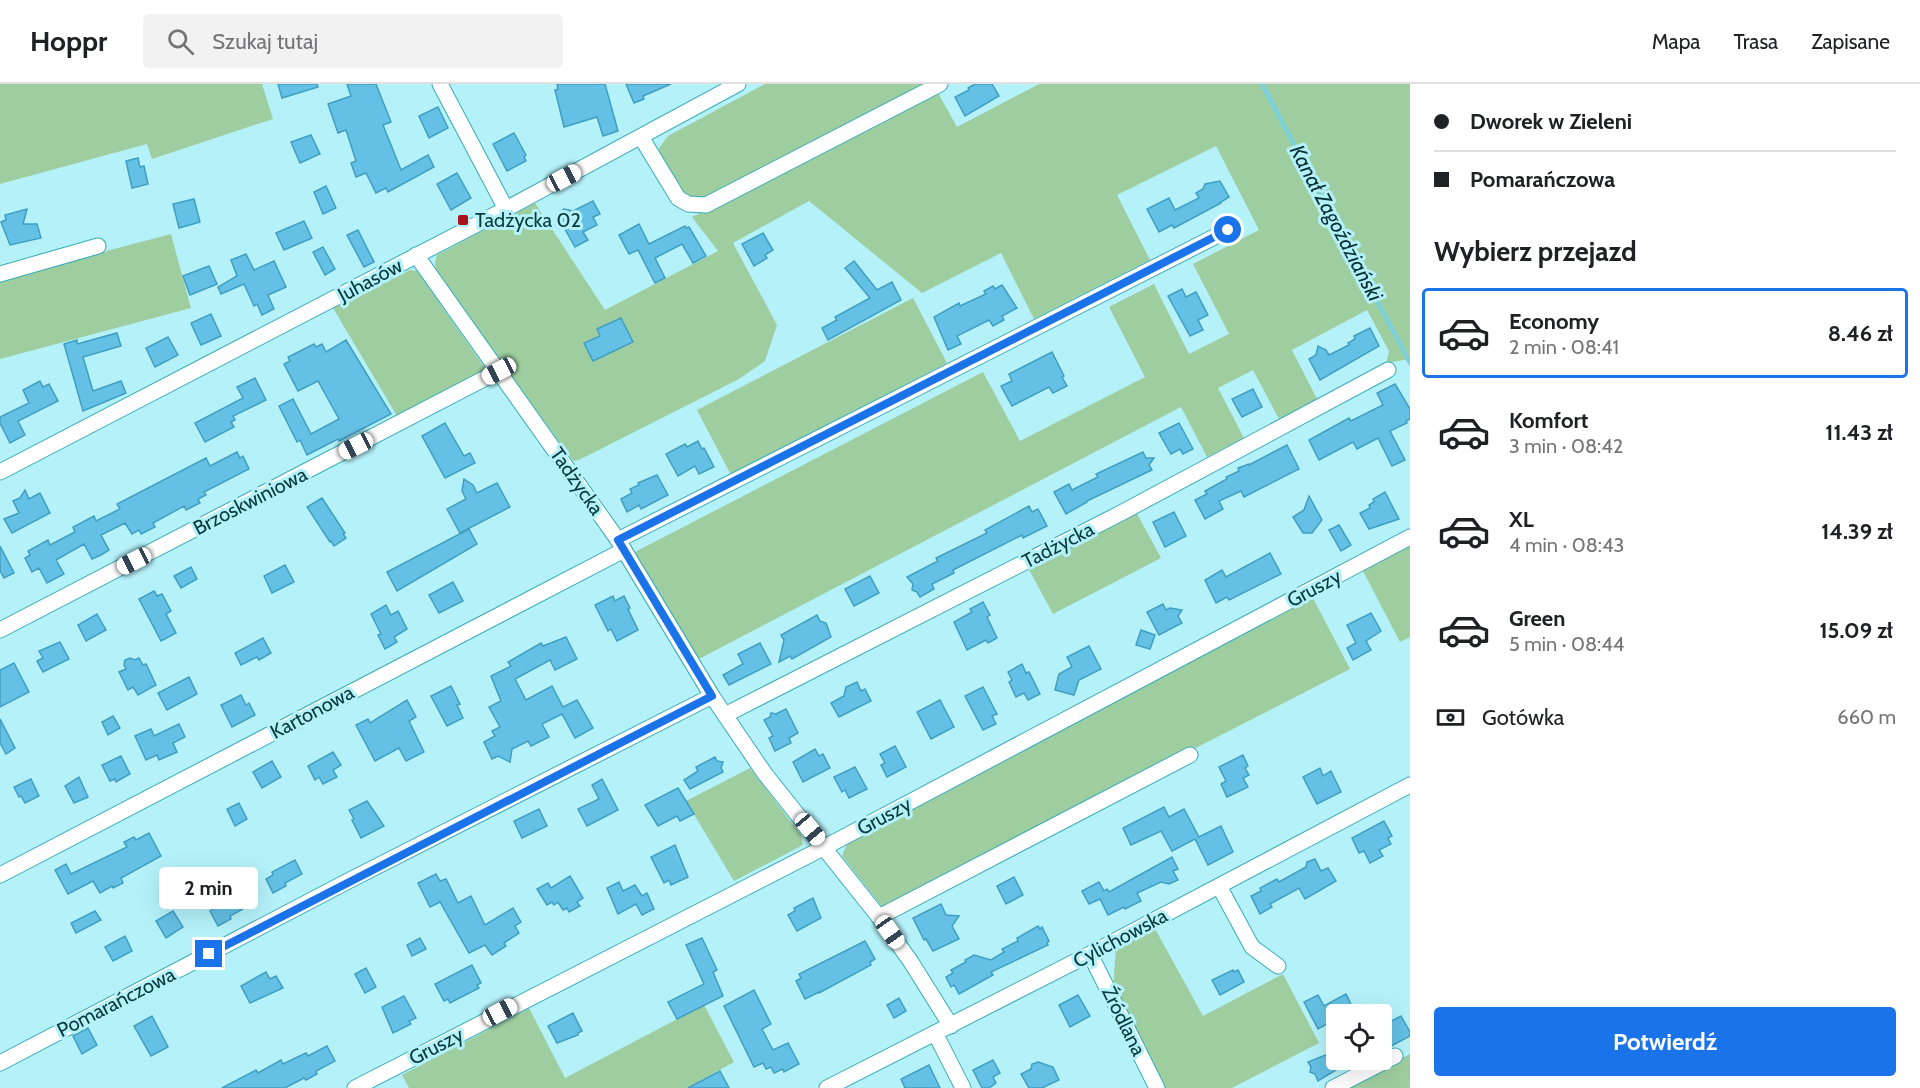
<!DOCTYPE html>
<html lang="pl">
<meta charset="utf-8">
<style>
:root{--surface:#fff;--page:#f2f2f2;--text:#202124;--muted:#757577;--line:#e0e0e0;--accent:#1a73e8}
body{margin:0;font-family:Cabin,sans-serif;background:var(--page);color:var(--text);height:100vh;display:flex;flex-direction:column;font-size:22px;white-space:nowrap}
*{box-sizing:border-box;margin:0}
p{font-size:20px;color:var(--muted)}
.icon{flex:none;width:33px;height:33px;fill:none;stroke:currentColor;stroke-width:2;stroke-linecap:round;stroke-linejoin:round}
.map{position:relative;flex:1;overflow:hidden}
.sheet{display:flex;flex-direction:column;background:var(--surface);width:510px}
.sheet>*{flex:none}
.guide{display:grid;align-content:center;height:132px;padding:0 24px;background:var(--surface)}
.controls{position:absolute;left:1326px;top:920px;display:grid;gap:12px}
.controls a{display:grid;place-items:center;width:66px;height:66px;border-radius:6px;background:var(--surface);box-shadow:0 6px 24px #0002;font-size:30px}
.end{position:absolute;width:27px;height:27px;margin:-14px;border:8px solid #1a73e8;background:#fff;box-shadow:0 0 0 3px #fff}
.from{border-radius:50%}
.bubble{position:absolute;height:42px;border-radius:6px;background:var(--surface);box-shadow:0 6px 24px #0002;font-size:20px;font-weight:700;line-height:42px;text-align:center}
.car{position:absolute;width:18px;height:36px;margin:-18px -9px;border-radius:8px;box-shadow:0 0 4px 2px #0007;background:linear-gradient(#fff 24%,#345 0 40%,#fff 0 76%,#345 0 86%,#fff 0)}
.guide b{display:flex;align-items:center;gap:21px;height:57px;font-size:22px}
.guide b+b{border-top:2px solid var(--line)}
.guide i{width:15px;height:15px;background:var(--text)}
ul{padding:0;list-style:none}
li{display:flex;align-items:center;gap:18px;height:90px;margin:0 12px 9px;padding:0 12px;border:3px solid transparent;border-radius:6px}
li div{flex:1}
li b{display:block;font-size:22px}
li em{font-style:normal;font-weight:700}
li.selected{border-color:var(--accent)}
li>.icon{width:54px;height:54px;stroke-width:1.5}
h2{padding:0 24px;font-size:27px;line-height:72px}
.pay{display:flex;align-items:center;gap:15px;height:66px;padding:0 24px;font-size:22px}
.pay p{margin-inline-start:auto}
.cta{display:flex;gap:12px;margin-top:auto;padding:12px 24px}
.cta a{flex:1;height:69px;border-radius:6px;background:var(--accent);color:#fff;font-size:24px;font-weight:700;line-height:69px;text-align:center}
header{display:flex;align-items:center;gap:36px;box-sizing:border-box;height:84px;padding:0 30px;background:var(--surface);border-bottom:2px solid var(--line)}
header strong{font-size:28px}
nav{display:flex;gap:33px;margin-inline-start:auto;font-size:21px}
.search{width:420px;height:54px;background:var(--page);display:flex;align-items:center;gap:15px;box-sizing:border-box;padding:0 21px;border-radius:6px;color:var(--muted);font-size:22px}
main{display:flex;flex:1;min-height:0}
.map>svg:first-child{display:block}
.green{fill:#9ecea0}
.lines{fill:none;stroke-linecap:round;stroke-linejoin:round}
.stream{stroke:#7bcfd9;stroke-width:4.5}
.building{fill:#64c0e4;stroke:#409fc1;stroke-width:1.5}
.minor-casing{stroke:#37abb8;stroke-width:17}
.minor{stroke:#fff;stroke-width:15}
.route{stroke:#1a73e8;stroke-width:8}
.poi-dot{fill:#a8131c;stroke:#b5f1f9;stroke-width:2}
.labels{text-anchor:middle;stroke-width:6;stroke-linejoin:round;paint-order:stroke}
.poi-label{font-size:20px;fill:#073a3f;stroke:#b5f1f9;text-anchor:start}
.street-label{font-size:20px;fill:#073a3f;stroke:#b5f1f9}
.water-label{font-size:21px;font-style:italic;fill:#053135;stroke:#b5f1f9}
</style>
<header>
<strong>Hoppr</strong>
<div class="search"><svg class="icon" aria-label="search" viewBox="0 0 24 24"><circle cx="10" cy="10" r="6"/><path d="M15 15l6 6"/></svg>Szukaj tutaj</div>
<nav><a>Mapa</a><a>Trasa</a><a>Zapisane</a></nav>
</header>
<main>
<div class="map">
<svg width="1410" height="1004" viewBox="0 0 1410 1004">
<rect width="100%" height="100%" fill="#b5f1f9"/>
<g class="green">
<path d="M0 0H262L273 35 152 75 147 60 0 100Z"/>
<path d="M765 0H926L700 119 682 111 659 76V64L668 52Z"/>
<path d="M1039 0H1410V275L1386 279 1389 267 1367 226 1292 266 1317 315 1279 335 1253 286 1218 304 1244 354 1207 373 1181 323 697 576 633 469 983 288 1020 357 1145 293 1109 223 1154 200 1189 270 1229 250 1193 180 1259 146 1216 62 1117 111 1150 176 1034 235 1001 169 922 209 809 117 733 159 777 241 765 277 739 295 579 376 573 377 436 188 435 179 437 171 535 119 605 226 718 167 692 133 937 7 957 43Z"/>
<path d="M171 150 191 224 0 275V195Z"/>
<path d="M410 186 417 187 487 287 397 332 333 224Z"/>
<path d="M913 214 947 279 731 391 697 326Z"/>
<path d="M1135 426 1161 474 1053 530 1027 482Z"/>
<path d="M1410 462V553L1400 558 1363 487Z"/>
<path d="M1313 514 1350 585 883 824 842 772 848 757Z"/>
<path d="M750 684 801 751 803 761 734 797 686 717Z"/>
<path d="M1153 841 1203 932 1283 890 1319 959 1232 1004H1162L1113 906 1116 862Z"/>
<path d="M704 921 734 978 687 1004H409L402 991 529 924 565 994Z"/>
<path d="M1410 970V1004H1346Z"/>
</g>
<g class="lines">
<path class="stream" d="M1262 0 1410 279"/>
</g>
<g class="building">
<path d="M278 0H317L318 3 282 14Z"/>
<path d="M347 0H376L391 38 383 41 401 86 428 71 434 83 388 108 386 104 376 109 366 89 356 93 351 79 356 77 346 46 338 49 328 20 351 12Z"/>
<path d="M557 0H605L618 47 603 52 597 33 564 43 555 6 558 5Z"/>
<path d="M626 0H671L643 12 644 15 634 19Z"/>
<path d="M975 0H992L999 12 965 32 955 13 969 6 968 4Z"/>
<path d="M438 23 448 44 429 54 419 32Z"/>
<path d="M514 49 526 71 524 73 526 77 507 87 493 60Z"/>
<path d="M311 51 320 70 300 79 291 58Z"/>
<path d="M138 74 140 83 144 82 148 100 132 104 126 77Z"/>
<path d="M457 89 471 114 451 126 437 100Z"/>
<path d="M1220 97 1229 113 1221 118V119L1174 144 1172 141 1159 148 1147 125 1169 114 1175 126 1199 114 1196 109 1203 105 1205 100Z"/>
<path d="M326 102 336 124 323 130 314 108Z"/>
<path d="M194 115 200 138 179 144 173 120Z"/>
<path d="M593 117 600 130 593 133 597 141 583 148 588 156 575 163 558 133 559 129 564 125 573 127Z"/>
<path d="M27 125 23 140H37L41 154 10 161 1 138 6 136 5 131Z"/>
<path d="M304 137 312 154 284 166 276 149Z"/>
<path d="M639 140 649 160 685 142 686 144 689 143 706 172 693 179 682 160 655 174 665 194 655 199 638 166 629 170 619 151Z"/>
<path d="M358 146 374 178 364 183 347 151Z"/>
<path d="M763 149 773 166 765 171 767 174 754 182 742 160Z"/>
<path d="M323 163 335 185 325 191 313 168Z"/>
<path d="M246 170 254 186 274 177 286 203 268 211 274 225 262 231 257 220 254 222 244 200 221 210 218 203 237 192 231 176Z"/>
<path d="M854 177 877 206 892 198 901 216 828 256 822 244 837 236 835 233 870 214 845 184Z"/>
<path d="M209 182 217 200 190 211 183 192Z"/>
<path d="M1002 201 1017 224 1002 232 1004 236 993 242 989 236 957 252 961 260 948 266 934 233 959 219 960 222 986 210 984 207 993 202 995 205Z"/>
<path d="M1182 205 1186 213 1196 208 1208 231 1198 236 1203 246 1190 252 1168 212Z"/>
<path d="M211 230 221 252 201 261 191 239Z"/>
<path d="M621 234 633 258 593 277 584 259 600 252 597 245Z"/>
<path d="M1370 244 1379 262 1320 296 1309 275 1316 271 1318 262 1326 266 1329 271 1349 261 1348 259 1355 255 1354 252Z"/>
<path d="M117 249 121 262 83 273 93 307 121 297 126 309 83 327 64 260 77 256V260Z"/>
<path d="M168 253 178 271 155 283 146 264Z"/>
<path d="M346 256 391 330 339 357 338 355 307 371 300 356 297 358 279 322 293 315 311 350 339 335 318 297 298 307 284 280 290 277 288 273 314 260 316 263 322 260 326 268Z"/>
<path d="M1052 268 1064 292 1062 293 1067 302 1053 309 1049 303 1012 322 1001 302 1012 297 1009 290Z"/>
<path d="M255 294 266 316 233 332 235 336 231 338 234 343 205 358 195 339 243 314 237 303Z"/>
<path d="M40 297 43 303 49 300 58 317 18 337 25 351 10 359 0 339V333L29 319 23 306Z"/>
<path d="M1395 300 1410 325V335L1406 337 1407 339 1390 347 1405 376 1392 382 1378 354 1357 365 1353 358 1319 376 1309 356 1349 334 1351 337 1383 321 1377 309Z"/>
<path d="M1253 305 1262 323 1242 333 1232 315Z"/>
<path d="M445 339 464 372 470 369 475 379 445 394 422 352Z"/>
<path d="M1179 339 1193 365 1183 370 1180 365 1171 370 1159 349Z"/>
<path d="M698 357 702 365 704 364 714 383 699 390 695 382 678 392 666 370 685 360 687 363Z"/>
<path d="M1287 361 1299 385 1244 413 1241 407 1219 417 1223 425 1205 435 1195 416 1207 410 1205 407 1227 395 1226 393 1239 387 1238 384 1249 380V381Z"/>
<path d="M237 368 240 374 243 372 249 385 204 408 206 411 198 415 200 419 186 426 184 422 153 439 155 443 141 450 139 446 132 450 125 439 101 451 109 466 101 471 92 475 84 460 56 476 64 490 47 499 39 484 32 488 25 474 30 471 28 467 48 456 50 461 71 450 75 448 73 443 94 432 96 437 120 425 117 420 206 374 210 382Z"/>
<path d="M1143 368 1146 374H1154L1149 381 1152 386 1087 417V418L1066 430 1054 408 1069 400 1072 406 1098 393 1096 390Z"/>
<path d="M657 391 668 411 641 425 639 421 627 428 621 415 632 409 630 405 639 401 638 399Z"/>
<path d="M464 395 473 401 477 409 497 399 510 423 460 449 447 425 466 415 462 407Z"/>
<path d="M25 406 29 415 40 409 50 429 12 449 4 435 19 429 13 417 20 414Z"/>
<path d="M1385 408 1399 435 1369 445 1360 429 1370 424 1369 421 1374 418 1373 415Z"/>
<path d="M1309 412 1322 436 1312 449H1303L1293 433 1304 426Z"/>
<path d="M322 414 345 449 343 450 346 454 334 462 331 457 330 458 307 423Z"/>
<path d="M1029 422 1032 428 1038 425 1047 442 1023 454 1022 451 953 486 954 489 932 500 934 505 920 513 917 508 912 506 913 500 907 493 938 477 936 474 987 449 985 446Z"/>
<path d="M1174 428 1186 452 1165 463 1153 438Z"/>
<path d="M1339 441 1351 461 1341 467 1329 446Z"/>
<path d="M469 445 477 460 397 507 387 488Z"/>
<path d="M0 462 14 489 4 494 0 487Z"/>
<path d="M1270 469 1281 490 1229 516 1227 513 1216 519 1205 496 1222 486 1226 493Z"/>
<path d="M285 481 294 498 272 509 264 492Z"/>
<path d="M191 483 197 495 181 504 174 492Z"/>
<path d="M870 492 879 509 854 522 845 505Z"/>
<path d="M453 498 463 517 439 529 429 511Z"/>
<path d="M154 507 157 512 162 510 171 527 166 530 176 549 161 557 139 515Z"/>
<path d="M613 512 615 517 624 512 630 524 628 525 638 546 617 557 611 545 608 547 595 521Z"/>
<path d="M983 518 990 531 987 533 997 554 988 559 986 556 967 566 954 538 972 528 970 525Z"/>
<path d="M1163 520 1166 526 1170 524 1182 526 1178 532 1182 539 1159 551 1147 528Z"/>
<path d="M386 521 391 531 398 527 407 545 394 553 397 558 385 565 378 551 381 550 371 530Z"/>
<path d="M1371 529 1381 547 1366 557 1371 566 1353 576 1347 564 1356 559 1347 541Z"/>
<path d="M97 530 106 546 86 557 78 541Z"/>
<path d="M817 531 820 537 826 539 831 553 792 575 790 572 779 578 784 556 781 551Z"/>
<path d="M1141 546 1155 551 1150 565 1136 561Z"/>
<path d="M566 553 577 575 555 586 550 576 515 595 526 616 552 602 563 623 577 616 593 644 575 654 562 630 542 640 549 653 531 662 528 657 512 665 510 678 498 672 492 675 484 658 495 652 492 647 500 643 489 623 501 617 491 592 511 582 508 578 541 559 543 562Z"/>
<path d="M263 554 271 569 259 576 257 573 241 581 235 569Z"/>
<path d="M60 558 69 575 43 588 37 577 43 574 39 567Z"/>
<path d="M760 559 771 580 729 601 723 591 743 580 738 570Z"/>
<path d="M1089 562 1101 585 1079 596 1074 611 1055 606 1059 590 1072 583 1067 573Z"/>
<path d="M130 574 135 576 139 574 143 581 146 580 156 601 138 611 133 603 128 606 119 588 126 585 124 581 125 576Z"/>
<path d="M14 579 29 608 0 623V586Z"/>
<path d="M1022 580 1026 589 1029 588 1040 610 1028 616 1024 609 1016 613 1009 598 1012 596 1008 588Z"/>
<path d="M189 593 197 610 167 626 158 609Z"/>
<path d="M857 598 861 607 865 605 871 617 839 633 831 619 844 612 846 603Z"/>
<path d="M451 602 460 620 457 621 463 634 447 642 431 612Z"/>
<path d="M983 603 997 630 992 632 996 640 983 646 965 612Z"/>
<path d="M241 611 246 621 249 619 255 631 232 643 221 621Z"/>
<path d="M407 616 416 633 409 637 424 668 406 677 399 664 375 677 356 641 368 635 370 639Z"/>
<path d="M940 616 954 643 931 655 917 628Z"/>
<path d="M786 625 798 649 789 654 791 659 775 667 769 654 773 652 764 636 770 633 771 629 776 630Z"/>
<path d="M113 632 120 644 108 651 102 638Z"/>
<path d="M0 635 15 664 6 670 0 659Z"/>
<path d="M179 640 185 653 173 659 177 668 159 676 157 671 146 676 135 652 151 645 154 652Z"/>
<path d="M895 662 906 683 887 693 881 681 885 679 880 670Z"/>
<path d="M815 665 819 672 823 670 830 684 803 698 793 678Z"/>
<path d="M333 668 341 681 333 686 337 693 323 700 319 693 315 696 308 682Z"/>
<path d="M1243 671 1248 682 1245 684 1249 691 1243 694 1248 703 1227 713 1221 700 1226 697 1219 683Z"/>
<path d="M121 672 130 690 116 698 115 695 110 697 102 681Z"/>
<path d="M715 673 717 677 723 678 721 684 723 688 690 705 684 696 698 687 696 683Z"/>
<path d="M272 677 281 693 262 704 253 688Z"/>
<path d="M855 683 867 705 849 714 845 706 842 708 834 693Z"/>
<path d="M1320 684 1323 692 1331 687 1341 708 1317 720 1303 693Z"/>
<path d="M79 693 88 713 74 719 65 702Z"/>
<path d="M31 695 39 712 25 719 21 712 19 713 14 703Z"/>
<path d="M602 695 618 726 587 742 578 725 599 715 592 701Z"/>
<path d="M678 704 694 730 680 737 677 732 658 742 645 721Z"/>
<path d="M367 717 384 742 361 754 352 736 354 735 349 726Z"/>
<path d="M239 719 247 735 235 742 227 725Z"/>
<path d="M1164 723 1169 733 1184 725 1199 753 1221 742 1233 768 1208 781 1195 755 1172 767 1161 747 1131 761 1123 744Z"/>
<path d="M539 725 547 742 522 754 514 737Z"/>
<path d="M1384 737 1392 752 1388 754 1391 760 1379 766 1383 772 1370 779 1364 767 1359 769 1352 754Z"/>
<path d="M149 749 161 772 121 794 123 799 113 804 112 802 100 809 93 797 68 810 55 786 66 780 71 790 127 763 124 758 134 753 136 756Z"/>
<path d="M675 761 688 793 671 801 669 796 664 799 651 773Z"/>
<path d="M1172 773 1178 785 1173 787 1178 796 1169 800 1161 798 1137 809 1141 817 1125 825 1124 823 1108 831 1100 815 1089 820 1082 807 1099 798 1104 807 1107 805 1109 808Z"/>
<path d="M1315 775 1321 787 1328 784 1336 797 1305 815 1299 804 1270 820 1272 823 1260 830 1251 812 1261 807 1260 804 1277 795 1279 798 1306 783 1307 778Z"/>
<path d="M295 776 302 790 285 799 286 802 273 809 266 795 273 791 272 788Z"/>
<path d="M436 790 440 797 446 795 458 819 471 812 485 841 513 824 521 838 515 842 519 849 504 859 506 862 492 871 485 861 469 869 440 818 430 823 418 799Z"/>
<path d="M570 792 583 814 577 818 580 822 569 828 567 824 563 826 558 818 554 821 552 818 547 821 537 805 548 799 551 804Z"/>
<path d="M1014 793 1023 811 1006 820 997 802Z"/>
<path d="M619 798 623 807 635 801 642 812 647 809 654 825 642 831 636 820 618 830 607 804Z"/>
<path d="M233 803 235 807 246 803 252 813 248 816 250 821 230 832 231 835 218 842 210 827 216 823 213 817 219 814 217 811Z"/>
<path d="M813 814 821 834 797 847 788 831 795 827 794 824Z"/>
<path d="M941 820 946 831 959 832 952 842 959 855 933 867 926 855 924 856 913 834Z"/>
<path d="M95 827 101 836 76 849 71 839Z"/>
<path d="M173 827 183 843 166 854 156 837Z"/>
<path d="M1038 842 1040 845 1042 843 1049 857 1047 859 1048 861 991 888 993 891 959 910 954 901 951 903 946 893 953 889 951 886 966 878 965 876 974 871 991 876 1004 868 1002 865 1018 857 1017 854Z"/>
<path d="M125 852 132 867 113 877 105 863Z"/>
<path d="M420 854 426 865 412 872 407 861Z"/>
<path d="M702 854 717 886 713 888 723 912 677 935 668 918 704 900 686 861Z"/>
<path d="M865 857 875 875 870 878 871 881 819 909V908L805 915 796 897 801 894 799 890Z"/>
<path d="M472 881 481 899 477 901 479 904 450 919 448 915 444 917 435 900Z"/>
<path d="M366 884 376 903 365 909 355 890Z"/>
<path d="M1233 886 1234 888 1238 886 1244 898 1220 911 1212 896Z"/>
<path d="M266 888 270 895 276 892 283 904 250 919 241 902Z"/>
<path d="M754 906 771 940 762 945 773 966 788 959 799 980 784 988 783 985 774 989 771 983 766 985 763 979 754 983 724 922Z"/>
<path d="M1346 910 1356 930H1336V935L1318 945 1304 918 1318 911 1324 922Z"/>
<path d="M1078 911 1090 932 1070 943 1059 921Z"/>
<path d="M404 912 416 934 409 937 411 940 393 949 382 923Z"/>
<path d="M899 914 906 927 894 934 887 921Z"/>
<path d="M573 929 582 947 578 949V951L557 959 548 942Z"/>
<path d="M152 932 168 963 151 972 134 942Z"/>
<path d="M1401 932 1410 948V952L1382 967V942Z"/>
<path d="M88 944 97 961 82 970 73 952Z"/>
<path d="M327 962 335 977 316 987 317 990 306 996 304 994 285 1004H222L256 986 258 989 281 976 283 980 306 969 308 972Z"/>
<path d="M1333 968 1341 983 1318 997 1315 990 1310 988 1311 983 1308 978Z"/>
<path d="M993 976 1000 989 993 993 996 999 989 1004H982L973 986Z"/>
<path d="M1038 978 1053 983 1059 996 1042 1004H1029L1021 990 1031 985 1032 980Z"/>
<path d="M929 981 940 1004H905L901 995Z"/>
<path d="M720 987 729 1004H688Z"/>
</g>
<g class="lines">
<g class="minor-casing">
<g id="minor">
<path d="M440 0 506 125"/>
<path d="M641 53 678 114 688 120 706 121 940 0"/>
<path d="M416 171 618 456 712 612 765 690 879 833 911 878 951 942"/>
<path d="M0 190 98 162"/>
<path d="M0 388 506 125 738 0"/>
<path d="M618 456 1228 146"/>
<path d="M0 546 499 287"/>
<path d="M725 631 1121 429 1388 286"/>
<path d="M0 791 624 466"/>
<path d="M1219 802 1252 863 1278 882"/>
<path d="M879 833 1190 671"/>
<path d="M1090 870 1157 1004"/>
<path d="M935 949 963 1004"/>
<path d="M0 979 352 795 712 612"/>
<path d="M355 1004 825 763 1410 453"/>
<path d="M827 1004 1090 870 1410 701"/>
<path d="M1333 1004 1395 972"/>
</g>
</g>
<use href="#minor" class="minor"/>
</g>
<g class="lines">
<path class="route" d="M209 870 712 612 618 456 1228 146"/>
</g>
<rect class="poi-dot" x="457" y="130" width="12" height="12" rx="3"/>
<g class="labels">
<g class="poi-label">
<text x="475" y="143">Tadżycka 02</text>
</g>
<g class="street-label">
<text transform="translate(370 196) rotate(-28)" y="7">Juhasów</text>
<text transform="translate(577 397) rotate(55)" y="7">Tadżycka</text>
<text transform="translate(250 417) rotate(-27)" y="7">Brzoskwiniowa</text>
<text transform="translate(1058 461) rotate(-27)" y="7">Tadżycka</text>
<text transform="translate(1314 504) rotate(-28)" y="7">Gruszy</text>
<text transform="translate(312 628) rotate(-28)" y="7">Kartonowa</text>
<text transform="translate(884 732) rotate(-28)" y="7">Gruszy</text>
<text transform="translate(1120 854) rotate(-28)" y="7">Cylichowska</text>
<text transform="translate(116 918) rotate(-27)" y="7">Pomarańczowa</text>
<text transform="translate(1124 937) rotate(64)" y="7">Źródlana</text>
<text transform="translate(436 962) rotate(-27)" y="7">Gruszy</text>
</g>
<g class="water-label">
<text transform="translate(1336 139) rotate(62)" y="7">Kanał Zagoździański</text>
</g>
</g>
</svg>
<div class="controls">
<a><svg class="icon" aria-label="locate" viewBox="0 0 24 24"><circle cx="12" cy="12" r="6"/><path d="M12 2v4M12 18v4M2 12h4M18 12h4"/></svg></a>
</div>
<i class="end from" style="left:1228px;top:146px"></i>
<i class="end" style="left:209px;top:870px"></i>
<div class="bubble" style="left:159px;top:783px;width:99px">2 min</div>
<i class="car" style="left:564px;top:94px;rotate:62deg"></i>
<i class="car" style="left:499px;top:287px;rotate:242deg"></i>
<i class="car" style="left:356px;top:362px;rotate:243deg"></i>
<i class="car" style="left:134px;top:477px;rotate:243deg"></i>
<i class="car" style="left:810px;top:745px;rotate:140deg"></i>
<i class="car" style="left:890px;top:848px;rotate:145deg"></i>
<i class="car" style="left:500px;top:928px;rotate:62deg"></i>
</div>
<section class="sheet">
<div class="guide">
<b><i class="from"></i>Dworek w Zieleni</b>
<b><i></i>Pomarańczowa</b>
</div>
<h2>Wybierz przejazd</h2>
<ul>
<li class="selected"><svg class="icon" aria-label="car" viewBox="0 0 24 24"><path d="M5 17H2v-5l4-1 3-4h7l3 4 3 1v5h-3M9 17h6M6 11h13"/><circle cx="7" cy="17" r="2"/><circle cx="17" cy="17" r="2"/></svg><div><b>Economy</b><p>2 min · 08:41</p></div><em>8.46 zł</em></li>
<li><svg class="icon" aria-label="car" viewBox="0 0 24 24"><path d="M5 17H2v-5l4-1 3-4h7l3 4 3 1v5h-3M9 17h6M6 11h13"/><circle cx="7" cy="17" r="2"/><circle cx="17" cy="17" r="2"/></svg><div><b>Komfort</b><p>3 min · 08:42</p></div><em>11.43 zł</em></li>
<li><svg class="icon" aria-label="car" viewBox="0 0 24 24"><path d="M5 17H2v-5l4-1 3-4h7l3 4 3 1v5h-3M9 17h6M6 11h13"/><circle cx="7" cy="17" r="2"/><circle cx="17" cy="17" r="2"/></svg><div><b>XL</b><p>4 min · 08:43</p></div><em>14.39 zł</em></li>
<li><svg class="icon" aria-label="car" viewBox="0 0 24 24"><path d="M5 17H2v-5l4-1 3-4h7l3 4 3 1v5h-3M9 17h6M6 11h13"/><circle cx="7" cy="17" r="2"/><circle cx="17" cy="17" r="2"/></svg><div><b>Green</b><p>5 min · 08:44</p></div><em>15.09 zł</em></li>
</ul>
<div class="pay"><svg class="icon" aria-label="cash" viewBox="0 0 24 24"><path d="M3 7h18v10H3z"/><circle cx="12" cy="12" r="2"/></svg>Gotówka<p>660 m</p></div>
<div class="cta"><a>Potwierdź</a></div>
</section>
</main>
